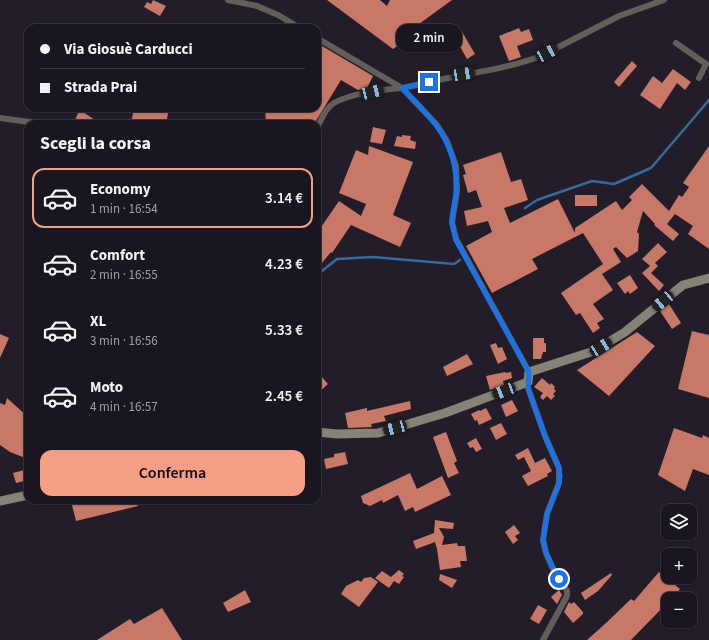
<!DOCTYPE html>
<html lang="it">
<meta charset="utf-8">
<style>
:root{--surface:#1a161f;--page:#27232c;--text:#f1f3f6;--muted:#9f9fa4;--line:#38353d;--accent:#f49e86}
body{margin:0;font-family:"Source Sans 3",sans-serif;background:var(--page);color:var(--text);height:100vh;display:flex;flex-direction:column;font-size:15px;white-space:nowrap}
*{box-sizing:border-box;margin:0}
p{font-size:13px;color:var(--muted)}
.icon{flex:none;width:22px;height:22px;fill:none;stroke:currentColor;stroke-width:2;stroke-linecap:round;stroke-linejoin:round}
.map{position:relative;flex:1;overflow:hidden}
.sheet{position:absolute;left:24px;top:120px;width:297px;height:384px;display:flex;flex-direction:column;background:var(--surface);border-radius:12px;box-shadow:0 1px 3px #0004,0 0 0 1px var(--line)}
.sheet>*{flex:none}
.hud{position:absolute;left:24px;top:24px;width:297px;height:88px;border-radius:12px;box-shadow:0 1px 3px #0004,0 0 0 1px var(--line);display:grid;align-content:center;height:88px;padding:0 16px;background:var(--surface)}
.fabs{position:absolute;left:661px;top:504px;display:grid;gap:8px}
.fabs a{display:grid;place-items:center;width:36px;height:36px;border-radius:8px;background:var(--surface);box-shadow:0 1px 3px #0004,0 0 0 1px var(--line);font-size:20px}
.end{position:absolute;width:18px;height:18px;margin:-9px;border:5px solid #1a73e8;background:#fff;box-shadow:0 0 0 2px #fff}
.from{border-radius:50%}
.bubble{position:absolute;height:28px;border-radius:12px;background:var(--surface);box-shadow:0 1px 3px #0004,0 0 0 1px var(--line);font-size:13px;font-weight:600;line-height:28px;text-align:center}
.car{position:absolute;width:12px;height:24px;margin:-12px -6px;border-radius:5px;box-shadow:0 0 3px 1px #0007;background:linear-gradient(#222 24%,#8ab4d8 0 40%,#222 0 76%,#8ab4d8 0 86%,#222 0)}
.hud b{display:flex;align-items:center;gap:14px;height:38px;font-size:15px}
.hud b+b{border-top:1px solid var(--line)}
.hud i{width:10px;height:10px;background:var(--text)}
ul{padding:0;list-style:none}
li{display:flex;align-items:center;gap:12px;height:60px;margin:0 8px 6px;padding:0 8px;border:2px solid transparent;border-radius:12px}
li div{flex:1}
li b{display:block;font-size:15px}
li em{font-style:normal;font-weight:600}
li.on{border-color:var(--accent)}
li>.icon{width:36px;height:36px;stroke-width:1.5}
h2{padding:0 16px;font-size:18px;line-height:48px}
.primary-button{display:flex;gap:8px;margin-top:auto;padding:8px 16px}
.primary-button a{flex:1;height:46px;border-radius:12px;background:var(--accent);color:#111;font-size:16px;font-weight:600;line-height:46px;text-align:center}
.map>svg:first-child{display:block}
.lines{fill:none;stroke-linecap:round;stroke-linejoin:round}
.stream{stroke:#346aa0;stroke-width:2.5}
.building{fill:#c77866}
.street{stroke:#615f58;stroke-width:6}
.secondary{stroke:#868278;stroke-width:9}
.route{stroke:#1a73e8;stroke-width:5}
</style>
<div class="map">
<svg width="709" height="640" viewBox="0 0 709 640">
<rect width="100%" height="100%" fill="#231d29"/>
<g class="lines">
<g class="stream">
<path d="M525 208 537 200 592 181 614 184 651 168 709 100"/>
<path d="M317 275 337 259 373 257 454 264 460 260"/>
</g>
</g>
<g class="building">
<path d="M153 0 166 6 160 16 144 7 147 2 151 4Z"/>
<path d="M327 0H380L387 6 390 0H452L408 32 411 36 393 49Z"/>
<path d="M519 28 521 32 529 29 533 40 517 46 521 57 509 61 499 36Z"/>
<path d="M461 30 475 54 467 59 453 34Z"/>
<path d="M317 43 373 76 367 88 358 90 341 80 314 124H280V122L266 123 265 108H317Z"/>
<path d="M632 61 637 66 619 87 614 82Z"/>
<path d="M673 69 691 82 685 90 677 83 660 109 640 95 653 76 662 83Z"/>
<path d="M134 108H169L166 124H131Z"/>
<path d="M79 111 82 113 83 112 101 124H81L75 120Z"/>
<path d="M373 127 386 130 382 144 370 142Z"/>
<path d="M402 135 411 136 410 140 416 142 415 149 394 146 397 136 402 137Z"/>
<path d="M369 146 413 162 393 215 411 223 400 247 351 225 332 253 331 252 317 269V233L339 201 361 216 366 204 339 193 356 150 368 155Z"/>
<path d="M709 146V249L688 234 693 226 675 214 667 224 679 234 673 241 654 225 655 224 643 211 637 232 639 234 638 251 627 258 616 247 613 249 621 262 602 274 613 290 593 304 604 319 597 323 600 328 593 333 580 313 576 315 561 293 603 264 583 233 532 259 538 269 492 293 466 246 492 232 488 221 467 226 464 211 482 207 476 190 468 193 463 175 466 174 463 165 501 152 511 182 521 179 528 200 504 208 510 223 558 199 575 233V228L616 201 622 210 632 200 629 197 642 184 669 211 679 195 682 197 689 187 683 183Z"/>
<rect x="575" y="195" width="22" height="11"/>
<path d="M658 243 667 252 655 263 658 266 651 273 664 285 659 291 642 273 650 266 642 259Z"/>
<path d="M630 275 638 288 630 294 628 291 625 294 617 283Z"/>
<path d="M669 304 681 323 672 329 660 311Z"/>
<path d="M692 331 709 335V398L678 389Z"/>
<path d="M637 332 655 346 609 396 577 370Z"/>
<path d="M0 334 9 338 0 358Z"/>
<path d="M533 338H544V343H546V352H543L541 359H533Z"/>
<path d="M496 343 498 348 502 347 507 359 498 364 490 345Z"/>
<path d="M467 354 473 364 447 376 443 367Z"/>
<path d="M505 372 506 373 511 372 512 378 503 381 504 385 490 390 486 376Z"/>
<path d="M321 376 328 384 317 394V380Z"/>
<path d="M542 378 550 385 551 383 555 387 554 389 556 391 553 394 555 396 551 400 547 396 543 400 540 397 543 393 534 387Z"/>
<path d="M7 398 28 417V459L10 452 0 445V403L5 405Z"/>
<path d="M512 400 518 411 506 417 501 405Z"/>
<path d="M410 401 411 409 384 416 386 421 371 424 372 427 348 428 345 413 367 408V411Z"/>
<path d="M486 408 492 419 479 425 477 420 475 421 471 414 479 410 480 411Z"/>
<path d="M501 423 507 434 496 440 490 428Z"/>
<path d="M674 428 702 438 703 435 709 438V475L693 469 685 491 658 475Z"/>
<path d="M446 432 457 461 454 463 459 473 448 478 433 437Z"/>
<path d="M476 438 482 449 476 452 473 447 470 448 467 443Z"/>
<path d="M528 448 535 463 545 458 552 471 547 474 548 476 528 486 522 476 531 471 524 457 518 460 515 455Z"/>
<path d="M345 452 348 464 326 469 324 459 334 457V454Z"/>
<path d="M28 469V480L16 483 13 473Z"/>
<path d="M410 473 417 489 442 476 451 495 415 512 413 507 405 511 398 495 383 503 382 500 370 506 363 503 361 496Z"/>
<path d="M75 500H136L138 506 76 521 71 501Z"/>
<path d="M435 520 454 523 453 529 439 528 444 537 442 545 457 543 458 546H465L467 561H460L461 567 440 570 437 549 435 542 416 549 413 541 434 533Z"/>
<path d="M514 525 520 533 515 536 518 540 513 544 505 532Z"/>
<path d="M399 570 404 574 402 576 404 577 399 584 394 581 389 588 375 578 382 571 391 577Z"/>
<path d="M659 572 680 589 671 599H668V602L631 640H587L606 623 631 599 634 601Z"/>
<path d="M611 573 612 575 598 591 585 600 581 593Z"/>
<path d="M440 574 457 580 452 588 439 580Z"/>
<path d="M371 577 378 582 359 607 341 594 346 586 358 580 361 582 364 578Z"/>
<path d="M245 590 251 602 228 612 223 603Z"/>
<path d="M559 590 562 595 557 604 551 597Z"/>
<path d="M569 602 571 604 574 602 583 612V614L573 623 564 612Z"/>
<path d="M538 605 547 610 539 624 530 619Z"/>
<path d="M162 608 182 640H97L130 619 134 624Z"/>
</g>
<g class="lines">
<g class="street">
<path d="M228 0 257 6 278 15 300 28"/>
<path d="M317 38 402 88 437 125 447 141 456 166 457 191 452 222 456 239 529 372"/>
<path d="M676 43 706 64 699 78"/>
<path d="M0 118 44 124"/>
<path d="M317 128C322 119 325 108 334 103 351 93 382 90 402 88 419 85 436 80 453 77 483 71 512 67 541 56L619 16 664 0"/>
<path d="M528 382V388L545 436 559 468V483L547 514 543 540 546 553 552 567 567 591V596L543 640"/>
</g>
<g class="secondary">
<path d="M317 432 337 434 378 433 445 413 528 382 529 372 594 351 625 332 683 285 709 278"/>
<path d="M0 501 28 495"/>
</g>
</g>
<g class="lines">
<path class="route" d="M429 82 402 88C433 118 458 144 456 190 456 201 452 211 452 221 452 227 455 234 456 240L529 372 528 388 545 436 559 468 560 476 559 483 547 514 543 540 546 553 559 579"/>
</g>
</svg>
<div class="fabs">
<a><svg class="icon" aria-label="layers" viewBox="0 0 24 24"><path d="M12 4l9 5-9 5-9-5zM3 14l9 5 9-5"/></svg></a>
<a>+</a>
<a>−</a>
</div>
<i class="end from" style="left:559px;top:579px"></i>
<i class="end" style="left:429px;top:82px"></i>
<div class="bubble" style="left:396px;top:24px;width:66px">2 min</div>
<i class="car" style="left:547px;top:53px;rotate:62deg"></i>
<i class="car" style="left:463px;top:74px;rotate:81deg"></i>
<i class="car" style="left:372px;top:92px;rotate:76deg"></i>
<i class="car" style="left:663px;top:301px;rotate:230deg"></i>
<i class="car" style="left:601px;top:347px;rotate:58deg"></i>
<i class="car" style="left:504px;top:391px;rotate:249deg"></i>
<i class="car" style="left:395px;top:428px;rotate:255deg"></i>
<div class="hud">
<b><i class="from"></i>Via Giosuè Carducci</b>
<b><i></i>Strada Prai</b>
</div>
<section class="sheet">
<h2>Scegli la corsa</h2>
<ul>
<li class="on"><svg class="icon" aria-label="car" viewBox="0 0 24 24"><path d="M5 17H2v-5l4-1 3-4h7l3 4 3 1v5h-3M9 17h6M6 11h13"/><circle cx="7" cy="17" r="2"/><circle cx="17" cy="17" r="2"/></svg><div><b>Economy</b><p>1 min · 16:54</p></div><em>3.14 €</em></li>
<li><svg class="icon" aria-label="car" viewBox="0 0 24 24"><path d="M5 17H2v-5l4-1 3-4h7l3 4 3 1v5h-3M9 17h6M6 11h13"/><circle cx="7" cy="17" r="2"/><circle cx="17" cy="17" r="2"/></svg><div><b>Comfort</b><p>2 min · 16:55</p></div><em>4.23 €</em></li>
<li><svg class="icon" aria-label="car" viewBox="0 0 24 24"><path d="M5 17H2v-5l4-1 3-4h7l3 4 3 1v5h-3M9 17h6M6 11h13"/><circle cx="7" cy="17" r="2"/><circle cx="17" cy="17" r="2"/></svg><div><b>XL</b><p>3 min · 16:56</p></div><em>5.33 €</em></li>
<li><svg class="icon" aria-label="car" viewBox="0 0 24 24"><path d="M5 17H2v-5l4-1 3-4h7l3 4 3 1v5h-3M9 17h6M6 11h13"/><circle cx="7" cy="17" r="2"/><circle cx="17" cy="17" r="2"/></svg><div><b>Moto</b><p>4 min · 16:57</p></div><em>2.45 €</em></li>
</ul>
<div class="primary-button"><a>Conferma</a></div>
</section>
</div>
